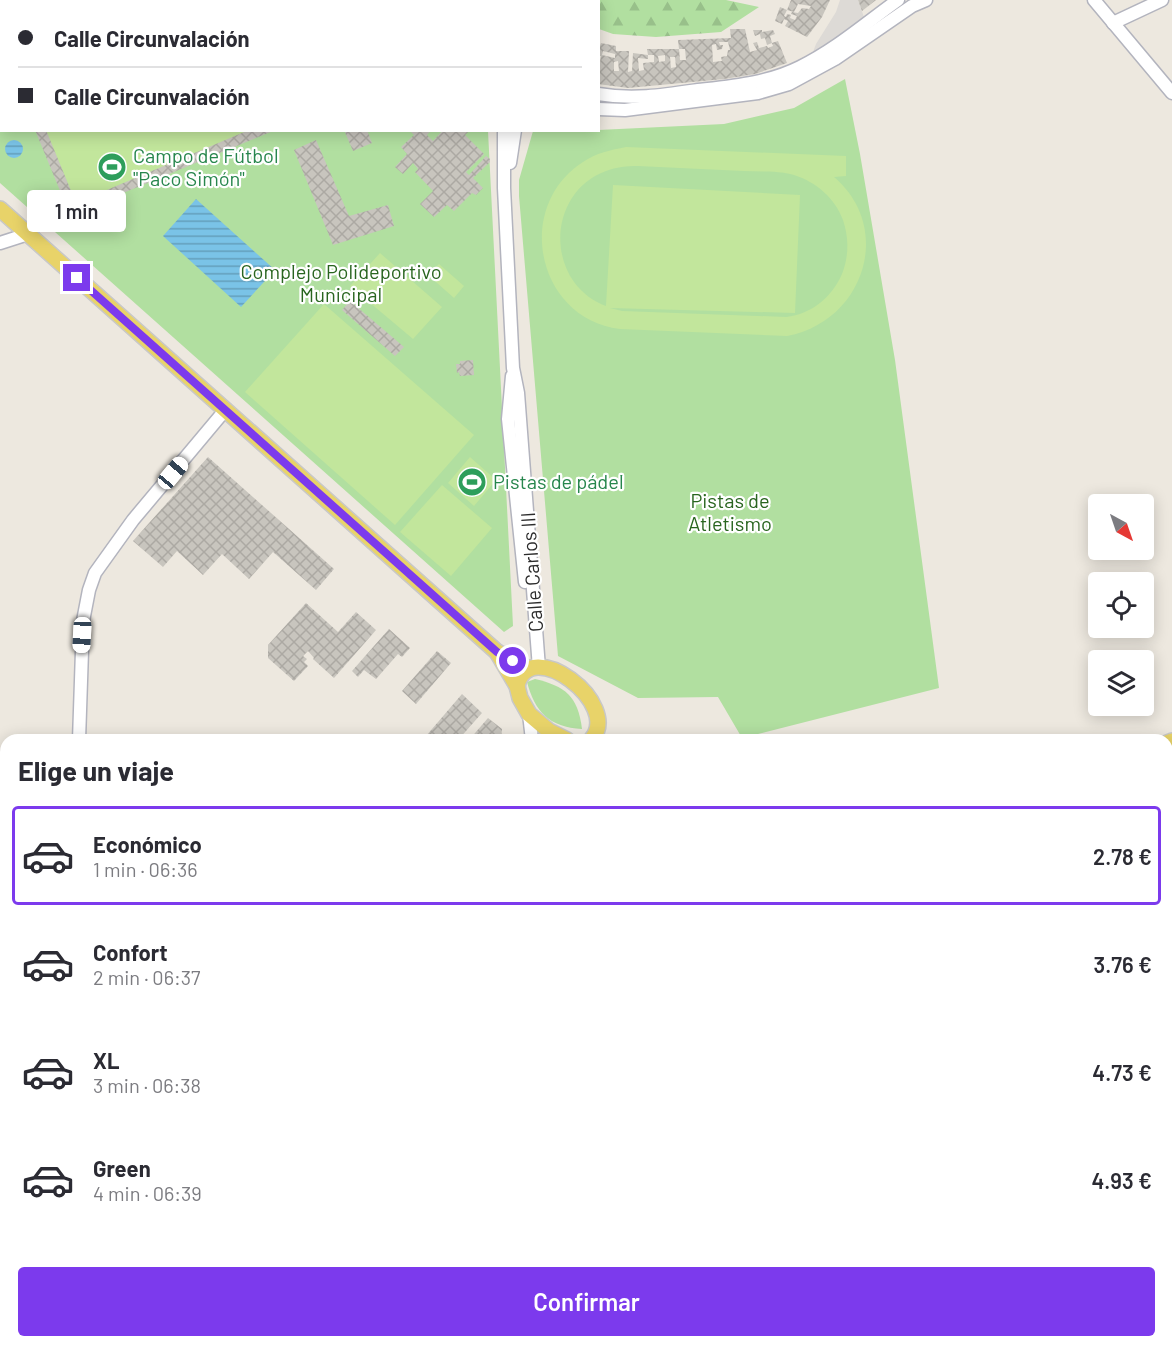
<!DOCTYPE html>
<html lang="es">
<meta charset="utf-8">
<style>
:root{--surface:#fff;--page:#f2f2f3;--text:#2b2b33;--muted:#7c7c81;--line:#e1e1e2;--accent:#7c3aed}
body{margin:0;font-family:Barlow,sans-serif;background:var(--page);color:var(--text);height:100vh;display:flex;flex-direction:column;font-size:22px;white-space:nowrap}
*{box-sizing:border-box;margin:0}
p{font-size:20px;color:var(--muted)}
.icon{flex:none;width:33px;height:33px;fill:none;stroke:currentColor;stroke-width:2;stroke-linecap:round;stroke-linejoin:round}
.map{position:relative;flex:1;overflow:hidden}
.panel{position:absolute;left:0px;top:734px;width:1173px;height:614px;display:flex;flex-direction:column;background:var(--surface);border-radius:18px 18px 0 0;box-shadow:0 3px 15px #0003}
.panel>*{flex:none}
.banner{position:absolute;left:0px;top:0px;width:600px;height:132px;box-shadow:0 3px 15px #0003;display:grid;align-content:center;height:132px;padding:0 18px;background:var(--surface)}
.needle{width:39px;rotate:140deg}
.fabs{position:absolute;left:1088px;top:494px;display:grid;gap:12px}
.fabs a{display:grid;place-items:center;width:66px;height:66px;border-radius:6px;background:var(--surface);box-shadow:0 3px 15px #0003;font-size:30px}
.end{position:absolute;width:27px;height:27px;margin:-14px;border:8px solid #7c3aed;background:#fff;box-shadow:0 0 0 3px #fff}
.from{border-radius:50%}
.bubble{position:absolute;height:42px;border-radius:6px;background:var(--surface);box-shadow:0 3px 15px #0003;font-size:20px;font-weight:600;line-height:42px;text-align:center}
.car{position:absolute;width:18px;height:36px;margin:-18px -9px;border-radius:8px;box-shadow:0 0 4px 2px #0007;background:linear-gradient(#fff 24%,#345 0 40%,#fff 0 76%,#345 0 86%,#fff 0)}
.banner b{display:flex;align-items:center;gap:21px;height:57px;font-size:22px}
.banner b+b{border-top:2px solid var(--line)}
.banner i{width:15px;height:15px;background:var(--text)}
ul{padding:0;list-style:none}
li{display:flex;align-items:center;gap:18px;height:99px;margin:0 12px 9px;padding:0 6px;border:3px solid transparent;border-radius:6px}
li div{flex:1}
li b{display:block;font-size:22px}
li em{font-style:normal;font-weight:600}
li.selected{border-color:var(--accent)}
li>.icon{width:54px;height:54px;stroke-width:1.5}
h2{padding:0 18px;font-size:27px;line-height:72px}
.cta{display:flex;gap:12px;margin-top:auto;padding:12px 18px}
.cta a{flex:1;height:69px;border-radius:6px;background:var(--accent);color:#fff;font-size:24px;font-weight:600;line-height:69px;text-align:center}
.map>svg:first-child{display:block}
.green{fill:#b1dfa0}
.forest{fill:url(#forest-firs)}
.cemetery{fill:url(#cemetery-stones)}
.pitch{fill:#c2e69c;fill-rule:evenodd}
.plaza{fill:#dddad6}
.water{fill:url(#water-rules)}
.building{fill:url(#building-cross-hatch);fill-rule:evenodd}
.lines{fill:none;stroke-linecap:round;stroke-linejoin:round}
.minor-casing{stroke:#b3b4be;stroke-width:15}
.major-casing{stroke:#c8c8c8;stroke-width:18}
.minor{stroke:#fff;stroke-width:12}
.major{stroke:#e8d369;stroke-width:15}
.route{stroke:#7c3aed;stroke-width:8}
.labels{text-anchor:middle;stroke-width:4.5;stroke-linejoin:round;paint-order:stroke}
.leisure-label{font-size:20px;fill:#27864d;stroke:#fff;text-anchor:start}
.park-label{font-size:20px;fill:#29651f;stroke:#fff}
.street-label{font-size:20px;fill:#2c2c2c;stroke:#fff}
</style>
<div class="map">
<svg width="1172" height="1346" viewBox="0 0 1172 1346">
<defs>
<pattern id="forest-firs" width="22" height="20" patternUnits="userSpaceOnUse" patternTransform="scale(1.5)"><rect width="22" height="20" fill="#b1dfa0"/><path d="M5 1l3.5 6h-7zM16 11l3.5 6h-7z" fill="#98c08a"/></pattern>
<pattern id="cemetery-stones" width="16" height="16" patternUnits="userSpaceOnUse" patternTransform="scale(1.5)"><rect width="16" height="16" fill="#c4d5b8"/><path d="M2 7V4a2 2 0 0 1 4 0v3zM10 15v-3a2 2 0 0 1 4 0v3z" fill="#a9b79e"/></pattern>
<pattern id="water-rules" width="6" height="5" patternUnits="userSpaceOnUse" patternTransform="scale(1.5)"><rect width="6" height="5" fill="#7ac3e7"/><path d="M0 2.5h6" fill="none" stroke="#649fbb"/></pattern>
<pattern id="building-cross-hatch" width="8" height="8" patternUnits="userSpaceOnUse" patternTransform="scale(1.5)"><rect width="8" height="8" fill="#c8c5be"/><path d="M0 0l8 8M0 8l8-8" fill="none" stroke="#aca9a3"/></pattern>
</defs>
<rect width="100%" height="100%" fill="#ede8df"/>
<g class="green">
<path d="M103 0H387L388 1 99 2Z"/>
<path d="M0 43H1L2 130 488 131 513 626 504 632 0 183Z"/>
<path d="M845 79 860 154 895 360 939 688 742 738 718 697 638 698 558 656 519 196V180L533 131 598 130 724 124 794 108Z"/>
<path d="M535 679C565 686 578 696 582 729 549 727 535 712 527 682Z"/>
</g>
<path class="forest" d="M566 0H726L759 7 721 32 656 37 613 34 599 29 598 2Z"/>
<path class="cemetery" d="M529 1341H817L818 1346H529Z"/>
<g class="pitch">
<path d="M46 131H249L76 203Z"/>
<path d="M626 147 846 156V176L834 177C895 229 863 322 787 336L620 329C537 319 513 207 583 162 596 153 611 150 626 147ZM638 166C673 168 708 169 744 171 760 172 778 170 794 175 816 182 835 198 843 220 849 238 849 256 842 274 832 297 812 314 786 317L622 311 610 308 795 313 800 195 613 185 606 306C594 302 582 293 574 282 547 244 561 187 606 171 616 167 627 166 638 166Z"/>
<path d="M380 253 442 307 413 339 350 286Z"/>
<path d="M439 264 464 286 454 298 428 275Z"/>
<path d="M324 304 474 435 395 525 245 392Z"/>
<path d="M470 457 496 480 474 506 448 483Z"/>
<path d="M442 485 492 528 451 576 400 532Z"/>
</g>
<path class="plaza" d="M840 0H858L866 23 809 63 816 44 836 12Z"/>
<g class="water">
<circle cx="14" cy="149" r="9"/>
<path d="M196 199 275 270 241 307 163 236Z"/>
</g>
<g class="building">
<path d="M791 0H830L822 17 807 37 785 26 788 21 784 19 782 24 775 21 780 7 787 10 784 16 786 17 787 14 791 15 790 18 795 20 797 16 791 14 792 12 798 13 802 8 809 9 811 6 798 4 794 12 787 10Z"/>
<path d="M858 0H876L862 11Z"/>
<path d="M730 29H745L750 52 757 50 753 43 757 42 759 48 767 46 768 48 773 46 772 43 778 41 787 63 755 74 724 79 628 88 598 84V62H600L601 56H598V51L601 43 616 46V51H629L628 72 632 71 633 53 648 55 647 49H679L678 40 731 38ZM719 42H728L730 50H728L727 56 721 57 722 61 713 62 712 45 716 44 717 50 722 49 723 45H720ZM679 49H685L686 60H680ZM603 51 615 54V58L602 55ZM648 55H654V62L643 63 644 70 639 71 638 58 648 59ZM665 55V61L659 62 658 56ZM670 57H675L676 67 671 68ZM618 61 619 71H614V62Z"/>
<path d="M753 30H762V32L773 30 775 34 770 36 772 43 767 45 765 38 761 39 760 34 755 36Z"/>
<path d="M35 130H46L76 203 249 130 273 131 70 215Z"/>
<path d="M344 130H367L372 143 353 151Z"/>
<path d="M409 130H431L427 135 433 141 443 130H470L465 135 484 154 466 172 469 175 486 156 490 159V162L473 178 483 188 476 195 472 193 454 211 447 205 434 217 420 204 433 191 415 172 418 169 413 163 403 174 395 167 407 154 401 147 414 135Z"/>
<path d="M316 140 349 216 388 205 394 226 333 245 294 150Z"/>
<path d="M350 301 404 347 395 356 342 310Z"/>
<path d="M473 360 474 375 460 376 459 372 457 373 456 364H460V361Z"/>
<path d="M208 457 334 569 316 590 273 552 249 579 222 554 203 575 177 551 163 567 133 541Z"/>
<path d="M306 603 338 632 356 612 376 630 334 678 313 659 314 658 308 651 303 656 307 659 304 662 308 666 294 681 268 658V645Z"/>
<path d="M389 629 410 648 402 657 398 654 376 679 364 670 358 677 352 671Z"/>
<path d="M437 651 451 663 416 704 402 691Z"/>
<path d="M462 694 482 713 458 740H443L438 735 434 740H430L426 736Z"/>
<path d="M488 718 502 729 501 740H469Z"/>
<path d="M571 1341H582L583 1346H572Z"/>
<path d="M609 1341H620L621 1346H610Z"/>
<path d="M653 1341H664L665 1346H654Z"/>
</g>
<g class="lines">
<g class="minor-casing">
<g id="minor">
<path d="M10 0 11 2"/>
<path d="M474 0V2"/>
<path d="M492 0 493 2"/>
<path d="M1094 0 1172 93"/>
<path d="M58 2 62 0"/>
<path d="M0 8V0"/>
<path d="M1113 23 1162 0"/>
<path d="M0 26H2"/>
<path d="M598 94C633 100 664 95 698 90 733 86 768 83 800 67 835 50 866 23 898 0"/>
<path d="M598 109 625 110 758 93 789 84 835 59 912 6 926 0"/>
<path d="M504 130V188L513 368 518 393 539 668"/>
<path d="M510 163 515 130"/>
<path d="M0 243 28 234"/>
<path d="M512 376 508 419 525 582"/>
<path d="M529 714 532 740"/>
<path d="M79 740 83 621 89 590 95 573 133 520 226 409"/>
<path d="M514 1341 515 1346"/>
<path d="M167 1346 172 1341"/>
</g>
</g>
<g class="major-casing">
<g id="major">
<path d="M0 209 497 652 529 669"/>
<path d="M497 652 517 686 520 698 529 714 549 731 567 740"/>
<path d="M517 686C528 633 624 704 591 740"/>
<path d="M1167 743 1172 741"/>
</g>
</g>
<use href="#minor" class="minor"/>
<use href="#major" class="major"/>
</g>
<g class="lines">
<path class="route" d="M77 278 497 652 513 661"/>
</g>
<defs>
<g id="stadium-disc" transform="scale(1.5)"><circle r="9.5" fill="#2e9e5b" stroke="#fff"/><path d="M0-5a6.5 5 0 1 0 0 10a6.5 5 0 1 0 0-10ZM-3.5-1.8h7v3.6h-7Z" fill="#fff"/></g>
</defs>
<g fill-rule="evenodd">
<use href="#stadium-disc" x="112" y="167"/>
<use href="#stadium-disc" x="472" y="482"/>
</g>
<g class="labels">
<g class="leisure-label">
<text x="133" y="163">Campo de Fútbol<tspan x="133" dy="23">"Paco Simón"</tspan></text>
<text x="493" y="489">Pistas de pádel</text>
</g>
<g class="park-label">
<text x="341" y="279">Complejo Polideportivo<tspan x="341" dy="23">Municipal</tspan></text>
<text x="730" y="508">Pistas de<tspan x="730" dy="23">Atletismo</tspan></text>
</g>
<g class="street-label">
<text transform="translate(532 572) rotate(-94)" y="7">Calle Carlos III</text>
</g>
</g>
</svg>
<div class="fabs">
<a><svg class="needle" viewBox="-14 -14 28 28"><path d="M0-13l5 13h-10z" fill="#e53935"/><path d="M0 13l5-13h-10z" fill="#7c7c81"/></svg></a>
<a><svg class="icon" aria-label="locate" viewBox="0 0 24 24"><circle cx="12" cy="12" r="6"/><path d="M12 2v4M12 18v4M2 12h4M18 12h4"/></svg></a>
<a><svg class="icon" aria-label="layers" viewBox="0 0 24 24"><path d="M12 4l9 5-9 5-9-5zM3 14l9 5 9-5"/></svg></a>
</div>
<i class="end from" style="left:513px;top:661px"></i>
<i class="end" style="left:77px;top:278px"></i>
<div class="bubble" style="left:27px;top:190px;width:99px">1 min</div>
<i class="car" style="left:173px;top:473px;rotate:40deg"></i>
<i class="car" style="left:82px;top:635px;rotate:183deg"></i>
<div class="banner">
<b><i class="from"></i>Calle Circunvalación</b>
<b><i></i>Calle Circunvalación</b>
</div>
<section class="panel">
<h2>Elige un viaje</h2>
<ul>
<li class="selected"><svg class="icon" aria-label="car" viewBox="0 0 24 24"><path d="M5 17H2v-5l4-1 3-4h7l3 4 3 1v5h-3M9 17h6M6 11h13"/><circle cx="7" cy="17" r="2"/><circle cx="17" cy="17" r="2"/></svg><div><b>Económico</b><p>1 min · 06:36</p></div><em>2.78 €</em></li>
<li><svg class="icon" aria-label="car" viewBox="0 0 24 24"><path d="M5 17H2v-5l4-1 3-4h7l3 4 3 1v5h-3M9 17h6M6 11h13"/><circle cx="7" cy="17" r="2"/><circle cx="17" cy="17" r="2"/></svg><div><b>Confort</b><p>2 min · 06:37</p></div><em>3.76 €</em></li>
<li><svg class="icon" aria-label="car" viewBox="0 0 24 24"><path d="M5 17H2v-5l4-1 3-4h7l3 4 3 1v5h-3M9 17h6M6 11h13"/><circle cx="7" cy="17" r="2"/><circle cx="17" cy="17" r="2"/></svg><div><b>XL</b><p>3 min · 06:38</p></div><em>4.73 €</em></li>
<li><svg class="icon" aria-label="car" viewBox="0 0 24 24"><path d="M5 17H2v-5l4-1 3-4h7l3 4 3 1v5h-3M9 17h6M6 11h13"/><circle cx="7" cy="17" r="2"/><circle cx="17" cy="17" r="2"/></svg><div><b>Green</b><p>4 min · 06:39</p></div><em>4.93 €</em></li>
</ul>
<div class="cta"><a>Confirmar</a></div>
</section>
</div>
